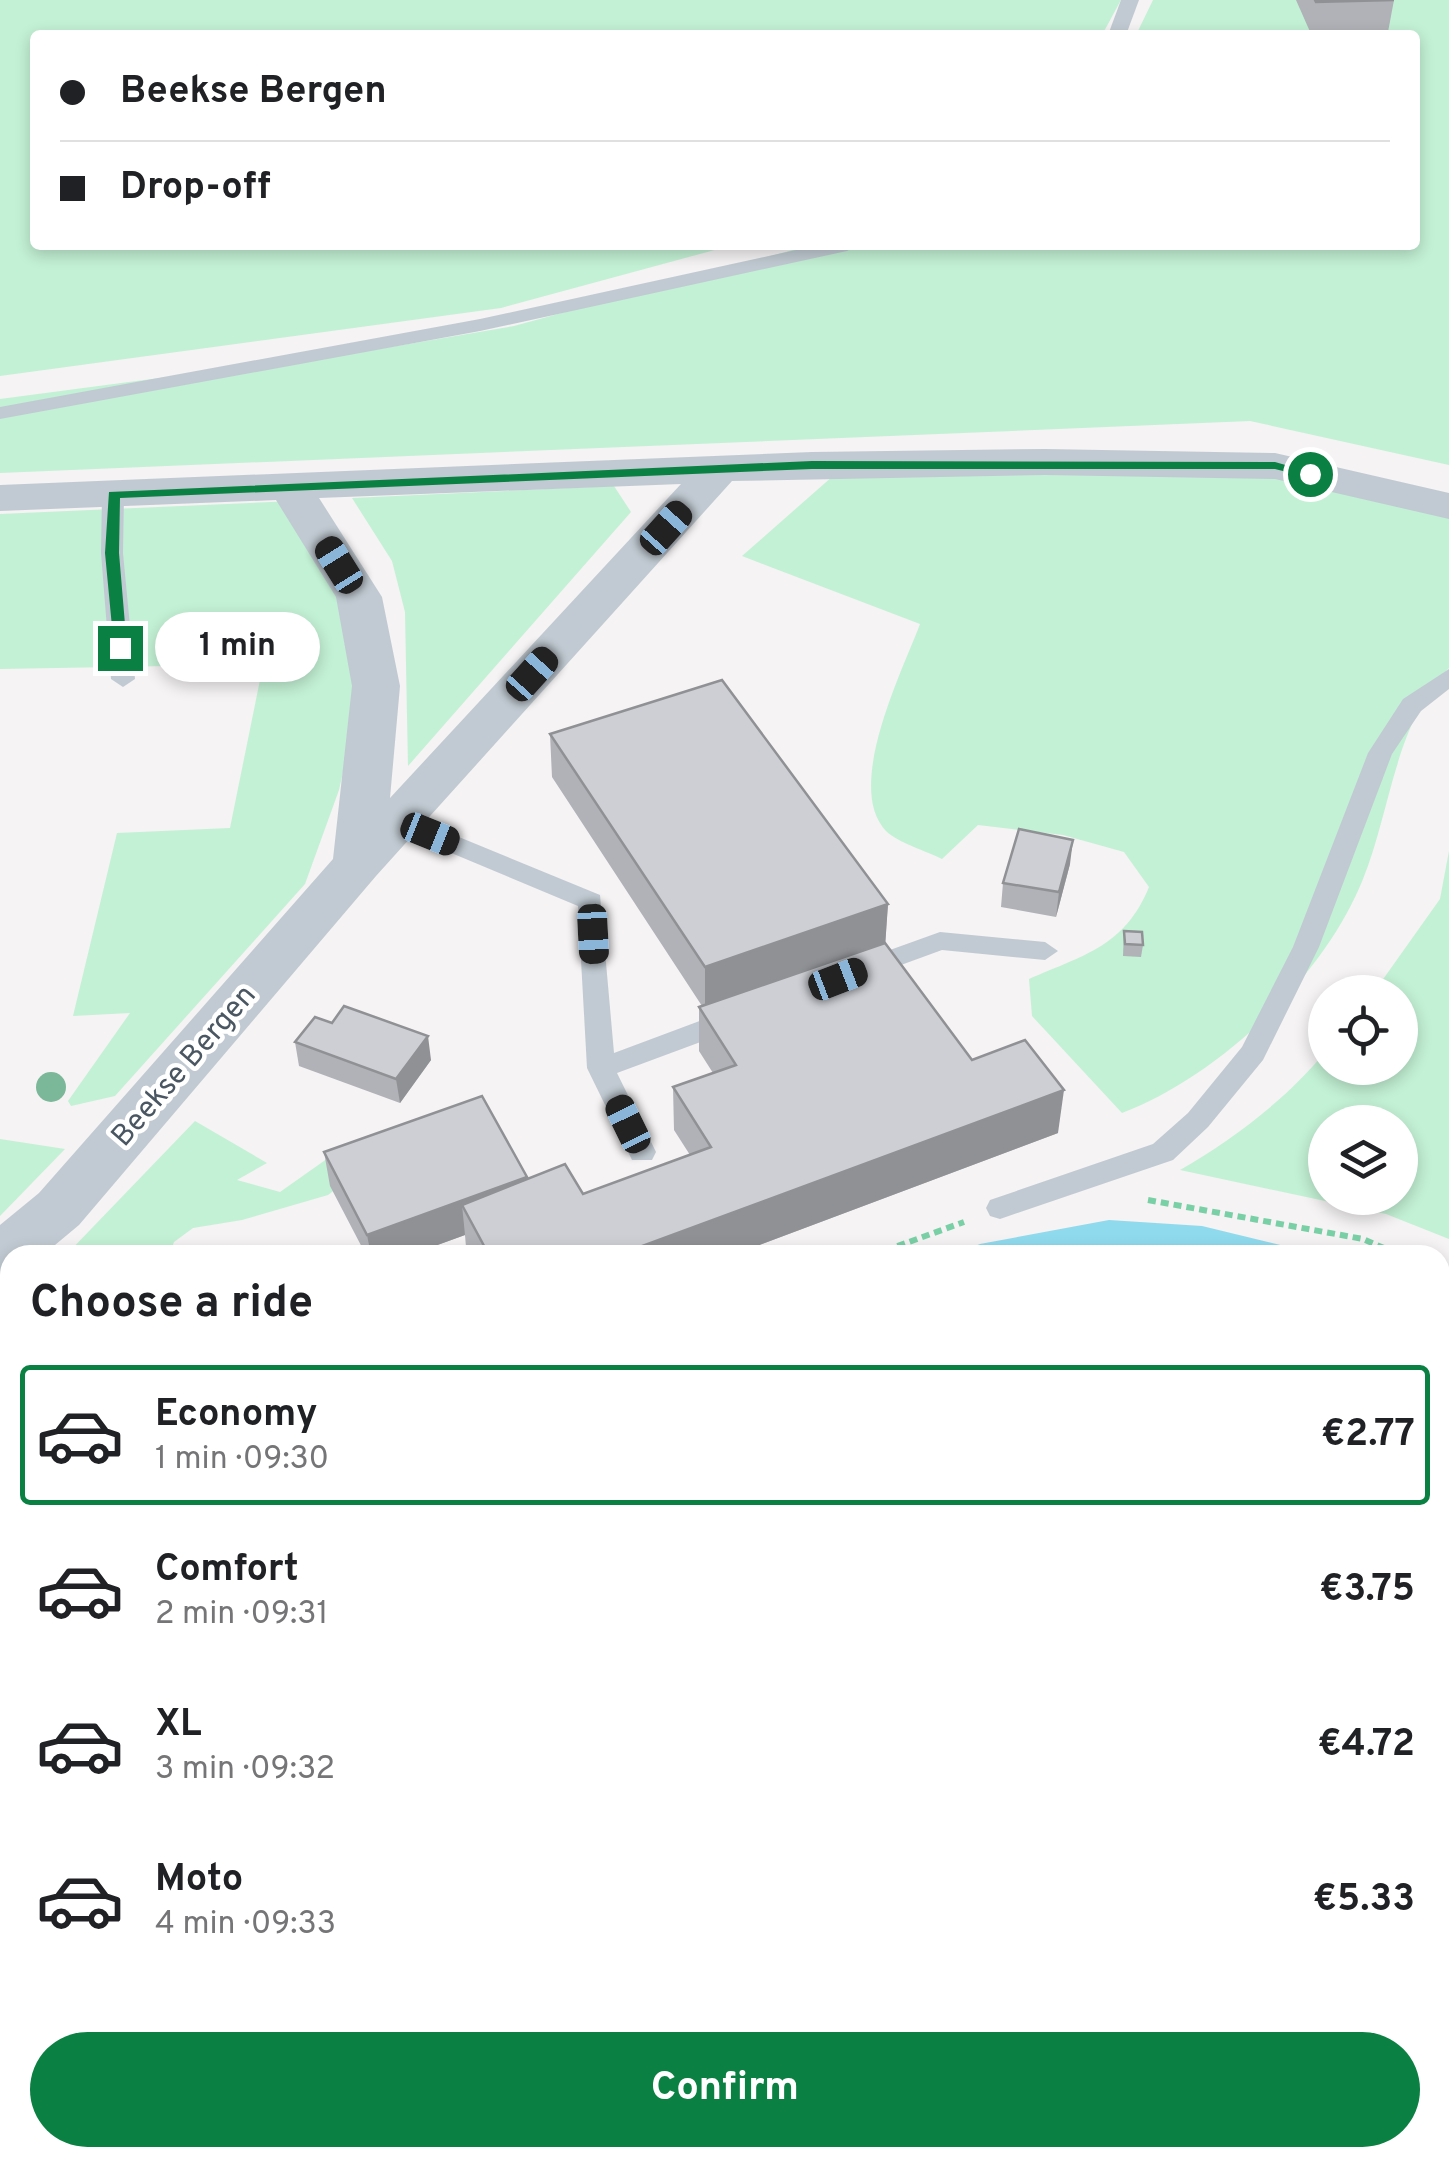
<!DOCTYPE html>
<meta charset="utf-8">
<style>
:root{--surface:#fff;--page:#f2f2f2;--text:#202124;--muted:#757577;--line:#e0e0e0;--accent:#0b8043}
body{margin:0;font-family:Overpass,sans-serif;background:var(--page);color:var(--text);height:100vh;display:flex;flex-direction:column;font-size:38px;white-space:nowrap}
*{box-sizing:border-box;margin:0}
p{font-size:32px;color:var(--muted)}
.icon{flex:none;width:55px;height:55px;fill:none;stroke:currentColor;stroke-width:2;stroke-linecap:round;stroke-linejoin:round}
.map{position:relative;flex:1;overflow:hidden}
.sheet{position:absolute;left:0px;top:1245px;width:1450px;height:922px;display:flex;flex-direction:column;background:var(--surface);border-radius:30px 30px 0 0;box-shadow:0 5px 15px #0003}
.sheet>*{flex:none}
.top-card{position:absolute;left:30px;top:30px;width:1390px;height:220px;border-radius:10px;box-shadow:0 5px 15px #0003;display:grid;align-content:center;height:220px;padding:0 30px;background:var(--surface)}
.buttons{position:absolute;left:1308px;top:975px;display:grid;gap:20px}
.buttons a{display:grid;place-items:center;width:110px;height:110px;border-radius:50%;background:var(--surface);box-shadow:0 5px 15px #0003;font-size:50px}
.end{position:absolute;width:45px;height:45px;margin:-22px;border:12px solid #0b8043;background:#fff;box-shadow:0 0 0 5px #fff}
.from{border-radius:50%}
.bubble{position:absolute;height:70px;border-radius:35px;background:var(--surface);box-shadow:0 5px 15px #0003;font-size:32px;font-weight:700;line-height:70px;text-align:center}
.car{position:absolute;width:30px;height:60px;margin:-30px -15px;border-radius:12px;box-shadow:0 0 8px 2px #0007;background:linear-gradient(#222 24%,#8ab4d8 0 40%,#222 0 76%,#8ab4d8 0 86%,#222 0)}
.top-card b{display:flex;align-items:center;gap:35px;height:95px;font-size:38px}
.top-card b+b{border-top:2px solid var(--line)}
.top-card i{width:25px;height:25px;background:var(--text)}
ul{padding:0;list-style:none}
li{display:flex;align-items:center;gap:30px;height:140px;margin:0 20px 15px;padding:0 10px;border:5px solid transparent;border-radius:10px}
li div{flex:1}
li b{display:block;font-size:38px}
li em{font-style:normal;font-weight:700}
li.on{border-color:var(--accent)}
li>.icon{width:90px;height:90px;stroke-width:1.5}
h2{padding:0 30px;font-size:45px;line-height:120px}
.primary-button{display:flex;gap:20px;margin-top:auto;padding:20px 30px}
.primary-button a{flex:1;height:115px;border-radius:60px;background:var(--accent);color:#fff;font-size:40px;font-weight:700;line-height:115px;text-align:center}
.map>svg:first-child{display:block}
.green{fill:#c3f1d5;fill-rule:evenodd}
.water{fill:#90daee}
.lines{fill:none;stroke-linecap:round;stroke-linejoin:round}
.path-far1{stroke:#7ad0a6;stroke-width:6;stroke-dasharray:8 5;stroke-linecap:butt}
.path{stroke:#7ad0a6;stroke-width:8;stroke-dasharray:9 6;stroke-linecap:butt}
.lane{fill:#c1cad2;fill-rule:evenodd}
.street{fill:#c1cad2;fill-rule:evenodd}
.tree{fill:#7bb799}
.wall{fill:#b0b2b7}
.shaded-wall{fill:#909195}
.building{fill:#cdcfd5;stroke:#909195;stroke-width:2.5}
.route{fill:#0b8043}
.labels{text-anchor:middle;stroke-width:9;stroke-linejoin:round;paint-order:stroke}
.street-label{font-size:30px;fill:#4a5661;stroke:#fff}
</style>
<div class="map">
<svg width="1449" height="2167" viewBox="0 0 1449 2167">
<rect width="100%" height="100%" fill="#f5f3f3"/>
<g class="green">
<path d="M0 0H1121L1102 35H35V245H733L501 308 0 376Z"/>
<path d="M1153 0H1449V465L1250 421 0 473V399L373 350 514 326 811 245H1415V35H1136Z"/>
<path d="M1170 468 1316 482 1449 509V668C1395 722 1391 810 1363 879 1324 977 1219 1076 1122 1113L1032 1016 1029 979C1084 955 1125 946 1149 887L1124 852 1063 835 978 825 942 859C927 851 898 843 886 831 844 787 902 672 920 624L742 556 833 476Z"/>
<path d="M614 486 631 512 408 766 405 612 392 561 352 498Z"/>
<path d="M294 501 340 591 357 662 355 719 339 790 305 884 115 1096 71 1106 68 1101 130 1013 73 1016 117 833 230 828 262 670 168 666 0 669V514Z"/>
<path d="M1449 851V1239L1386 1214 1180 1170C1232 1140 1287 1099 1325 1052V1068H1400V992H1374L1440 899ZM1325 1122H1400V1198H1325Z"/>
<path d="M195 1121 267 1163 237 1180 280 1192 331 1156 349 1179 328 1195 242 1220 193 1228 174 1242 169 1255H66Z"/>
<path d="M0 1139 65 1149 0 1216Z"/>
<path d="M10 1310V1463L0 1461V1319Z"/>
<path d="M1440 1402 1449 1408V1685L1440 1686Z"/>
<path d="M0 1524 10 1525V1864L0 1870Z"/>
<path d="M1440 2065H1449V2167H1337L1296 2158H1440Z"/>
</g>
<g class="water">
<path d="M1109 1220 1202 1226 1322 1255H954L980 1244Z"/>
<path d="M1449 1685V2065H1440V1686Z"/>
<path d="M10 1864V2158H1296L1337 2167H0V1870Z"/>
</g>
<g class="lines">
<g class="path-far1">
<path d="M1148 1200 1363 1239 1400 1255"/>
<path d="M873 1255 964 1222"/>
</g>
<g class="path">
<path d="M1440 1272 1449 1276"/>
<path d="M0 1502H10"/>
</g>
<g class="lane">
<path d="M1121 0H1139L1126 35H1108Z"/>
<path d="M819 245H857L847 251 480 331 0 419V407L480 319Z"/>
<path d="M113 488 124 495 123 553 135 679 123 687 111 679 101 553 102 495Z"/>
<path d="M1449 669V689L1421 711 1392 754 1319 947 1263 1060 1208 1127 1173 1160 1000 1219 990 1216 986 1208 990 1200 1153 1144 1188 1113 1242 1047 1293 947 1368 753 1403 699Z"/>
<path d="M398 812 600 895 614 1053 721 1013H741L744 1020 741 1027 617 1073 656 1152 652 1160H632L587 1068 578 906 389 827 385 821Z"/>
<path d="M940 932 1045 942 1058 951 1045 960 942 950 860 980 847 971 851 964Z"/>
</g>
<path class="street" d="M1045 449 1275 453 1449 493V519L1275 479 1045 475 732 481 376 876 79 1225 43 1255H10V1278L0 1281V1225L39 1193 333 859 352 686 336 597 276 500 0 511V485L812 452ZM681 484 390 798 400 686 382 597 319 498Z"/>
</g>
<circle class="tree" cx="51" cy="1087" r="15"/>
<g class="wall">
<path d="M1296 0H1394L1388 32 1311 34Z"/>
<path d="M550 734 888 904 885 943 972 1060 1058 1133 733 1255H470L466 1247 465 1235 410 1255H366L330 1186 324 1152 527 1179 583 1194 690 1155 674 1130 673 1087 713 1073 699 1051V1007L702 1006 552 777Z"/>
<path d="M1070 864 1056 917 1001 907 1003 883Z"/>
<path d="M1124 931 1143 945 1141 957 1123 956Z"/>
<path d="M332 1023 431 1060 400 1103 299 1066 295 1042Z"/>
</g>
<g class="shaded-wall">
<path d="M1073 840 1070 864 1056 917 1059 892Z"/>
<path d="M888 904 885 948 705 1010V967Z"/>
<path d="M428 1036 431 1060 400 1103 396 1079Z"/>
<path d="M1064 1090 1058 1133 733 1255H618Z"/>
<path d="M527 1177 530 1211 462 1205 465 1235 410 1255H371L367 1235Z"/>
</g>
<g class="building">
<path d="M1315 0H1394L1316 2Z"/>
<path d="M722 680 888 904 705 967 550 734Z"/>
<path d="M1019 829 1073 840 1059 892 1003 883Z"/>
<path d="M1124 931 1142 932 1143 945 1125 944Z"/>
<path d="M885 943 972 1060 1025 1040 1064 1090 618 1255H489L462 1205 565 1164 583 1194 711 1147 673 1087 736 1065 699 1007Z"/>
<path d="M344 1006 428 1036 396 1079 295 1042 315 1017 332 1023Z"/>
<path d="M482 1096 527 1177 367 1235 324 1152Z"/>
</g>
<path class="route" d="M812 461 1275 462 1317 474 1310 478 1275 469H812L120 498 119 553 127 648 120 652 114 648 105 553 109 492Z"/>
<g class="labels">
<g class="street-label">
<text transform="translate(183 1065) rotate(-49)" y="10">Beekse Bergen</text>
</g>
</g>
</svg>
<div class="buttons">
<a><svg class="icon" aria-label="locate" viewBox="0 0 24 24"><circle cx="12" cy="12" r="6"/><path d="M12 2v4M12 18v4M2 12h4M18 12h4"/></svg></a>
<a><svg class="icon" aria-label="layers" viewBox="0 0 24 24"><path d="M12 4l9 5-9 5-9-5zM3 14l9 5 9-5"/></svg></a>
</div>
<i class="end from" style="left:1310px;top:474px"></i>
<i class="end" style="left:120px;top:648px"></i>
<div class="bubble" style="left:155px;top:612px;width:165px">1 min</div>
<i class="car" style="left:666px;top:528px;rotate:42deg"></i>
<i class="car" style="left:339px;top:565px;rotate:328deg"></i>
<i class="car" style="left:532px;top:674px;rotate:42deg"></i>
<i class="car" style="left:430px;top:834px;rotate:112deg"></i>
<i class="car" style="left:593px;top:934px;rotate:177deg"></i>
<i class="car" style="left:838px;top:979px;rotate:69deg"></i>
<i class="car" style="left:628px;top:1124px;rotate:334deg"></i>
<div class="top-card">
<b><i class="from"></i>Beekse Bergen</b>
<b><i></i>Drop-off</b>
</div>
<section class="sheet">
<h2>Choose a ride</h2>
<ul>
<li class="on"><svg class="icon" aria-label="car" viewBox="0 0 24 24"><path d="M5 17H2v-5l4-1 3-4h7l3 4 3 1v5h-3M9 17h6M6 11h13"/><circle cx="7" cy="17" r="2"/><circle cx="17" cy="17" r="2"/></svg><div><b>Economy</b><p>1 min · 09:30</p></div><em>€2.77</em></li>
<li><svg class="icon" aria-label="car" viewBox="0 0 24 24"><path d="M5 17H2v-5l4-1 3-4h7l3 4 3 1v5h-3M9 17h6M6 11h13"/><circle cx="7" cy="17" r="2"/><circle cx="17" cy="17" r="2"/></svg><div><b>Comfort</b><p>2 min · 09:31</p></div><em>€3.75</em></li>
<li><svg class="icon" aria-label="car" viewBox="0 0 24 24"><path d="M5 17H2v-5l4-1 3-4h7l3 4 3 1v5h-3M9 17h6M6 11h13"/><circle cx="7" cy="17" r="2"/><circle cx="17" cy="17" r="2"/></svg><div><b>XL</b><p>3 min · 09:32</p></div><em>€4.72</em></li>
<li><svg class="icon" aria-label="car" viewBox="0 0 24 24"><path d="M5 17H2v-5l4-1 3-4h7l3 4 3 1v5h-3M9 17h6M6 11h13"/><circle cx="7" cy="17" r="2"/><circle cx="17" cy="17" r="2"/></svg><div><b>Moto</b><p>4 min · 09:33</p></div><em>€5.33</em></li>
</ul>
<div class="primary-button"><a>Confirm</a></div>
</section>
</div>
